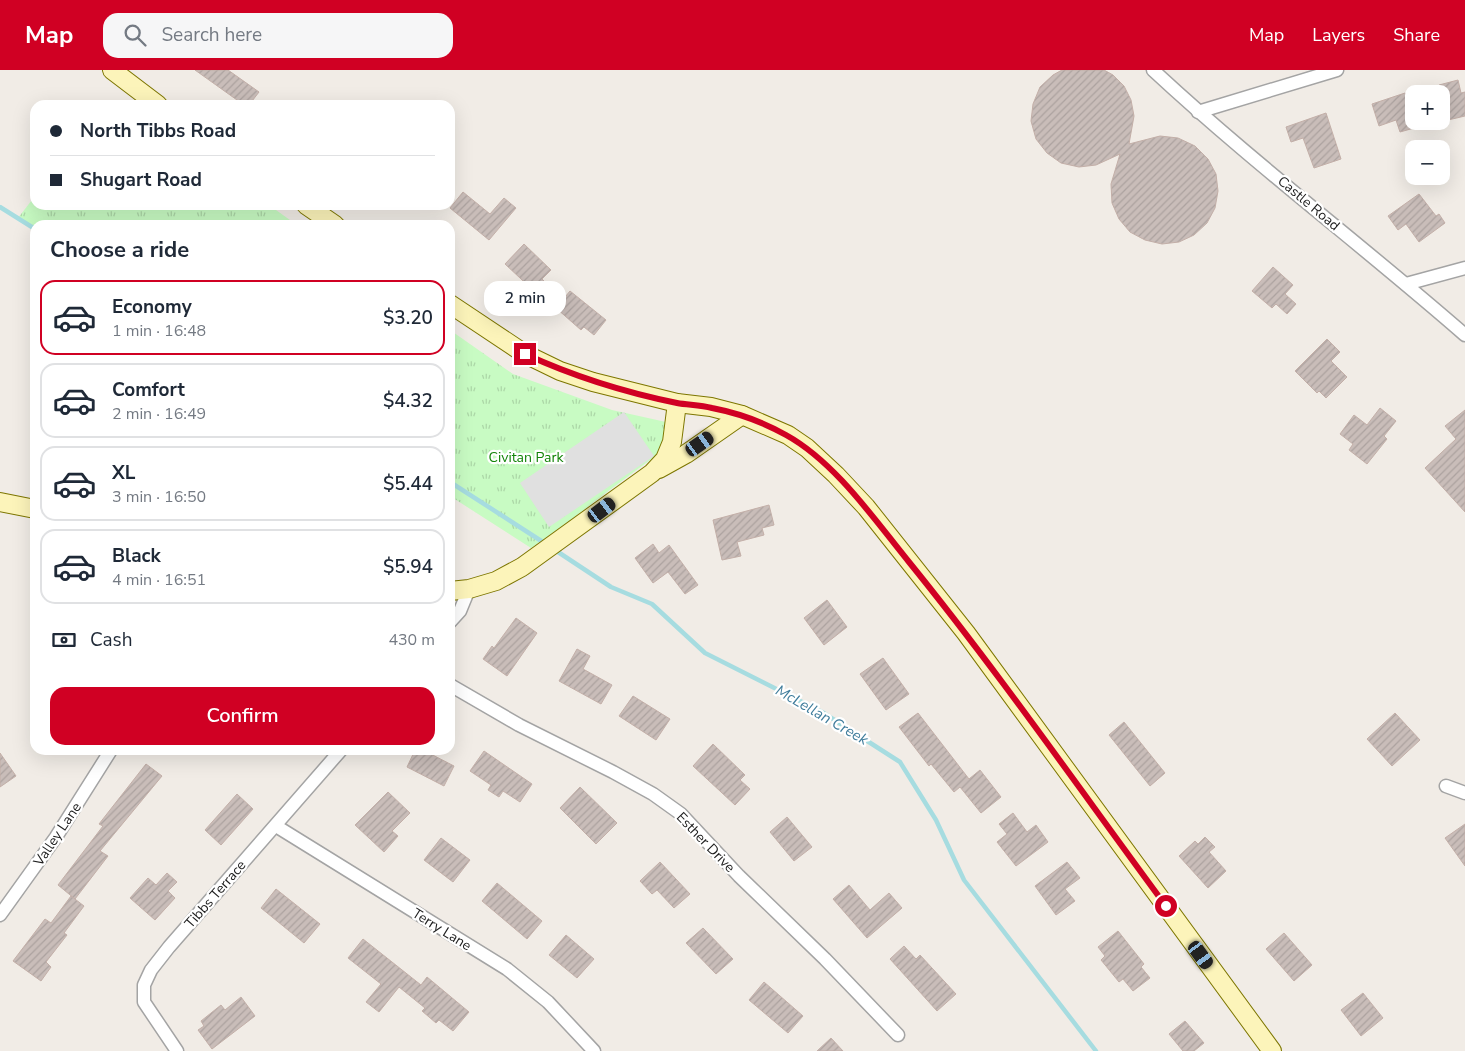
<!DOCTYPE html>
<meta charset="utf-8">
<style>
:root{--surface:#fff;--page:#f6f6f7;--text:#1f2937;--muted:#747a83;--line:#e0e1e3;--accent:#d00023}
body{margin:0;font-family:"Nunito Sans",sans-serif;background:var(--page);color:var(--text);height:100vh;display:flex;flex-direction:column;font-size:19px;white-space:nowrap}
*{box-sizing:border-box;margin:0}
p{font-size:16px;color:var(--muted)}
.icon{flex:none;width:28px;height:28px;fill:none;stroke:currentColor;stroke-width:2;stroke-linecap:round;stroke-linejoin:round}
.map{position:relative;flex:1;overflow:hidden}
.details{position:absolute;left:30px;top:150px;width:425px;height:535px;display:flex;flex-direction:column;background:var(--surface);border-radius:15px;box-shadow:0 5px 20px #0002}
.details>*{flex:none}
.hud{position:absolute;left:30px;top:30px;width:425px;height:110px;border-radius:15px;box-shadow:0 5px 20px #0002;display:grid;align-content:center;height:110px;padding:0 20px;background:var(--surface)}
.tools{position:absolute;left:1405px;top:15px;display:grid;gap:10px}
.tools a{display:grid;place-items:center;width:45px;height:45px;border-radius:10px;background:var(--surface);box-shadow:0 5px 20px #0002;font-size:25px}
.end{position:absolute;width:22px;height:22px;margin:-11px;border:6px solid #d00023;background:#fff;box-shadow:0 0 0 2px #fff}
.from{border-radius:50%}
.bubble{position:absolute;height:35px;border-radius:15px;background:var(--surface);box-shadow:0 5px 20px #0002;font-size:16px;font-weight:600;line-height:35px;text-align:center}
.car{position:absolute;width:15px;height:30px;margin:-15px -8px;border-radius:6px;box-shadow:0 0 4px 1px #0007;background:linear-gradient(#222 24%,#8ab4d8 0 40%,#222 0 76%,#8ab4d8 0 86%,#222 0)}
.hud b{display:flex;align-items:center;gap:18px;height:48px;font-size:19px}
.hud b+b{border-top:1px solid var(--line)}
.hud i{width:12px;height:12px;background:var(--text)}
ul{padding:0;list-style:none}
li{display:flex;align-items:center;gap:15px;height:75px;margin:0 10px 8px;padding:0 10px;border:2px solid var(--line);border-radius:15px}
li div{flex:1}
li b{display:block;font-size:19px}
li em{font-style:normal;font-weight:600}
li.current{border-color:var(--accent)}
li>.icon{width:45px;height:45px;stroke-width:1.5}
h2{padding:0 20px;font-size:22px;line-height:60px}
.pay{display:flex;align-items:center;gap:12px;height:55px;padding:0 20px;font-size:19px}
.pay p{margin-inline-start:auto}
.cta{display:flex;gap:10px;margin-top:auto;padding:10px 20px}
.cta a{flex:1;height:58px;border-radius:15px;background:var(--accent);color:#fff;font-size:20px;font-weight:600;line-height:58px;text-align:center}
header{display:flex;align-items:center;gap:30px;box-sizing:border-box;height:70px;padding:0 25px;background:var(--accent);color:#fff}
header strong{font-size:24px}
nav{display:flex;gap:28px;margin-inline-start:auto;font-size:18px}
.search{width:350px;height:45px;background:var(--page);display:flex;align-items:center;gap:12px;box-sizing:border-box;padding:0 18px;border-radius:15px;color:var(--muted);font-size:19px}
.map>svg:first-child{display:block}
.park{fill:url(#park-tufts)}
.parking{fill:#e0e0e0}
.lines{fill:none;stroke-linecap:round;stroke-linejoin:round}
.stream{stroke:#a6dce0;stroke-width:4.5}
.building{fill:url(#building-hatch);stroke:#c3afa8}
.street-casing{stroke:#a4a4a4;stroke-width:15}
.secondary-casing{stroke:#7d7601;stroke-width:20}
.street{stroke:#fff;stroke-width:12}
.secondary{stroke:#fcf4ba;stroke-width:18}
.route{stroke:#d00023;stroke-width:6}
.labels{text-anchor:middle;stroke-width:4.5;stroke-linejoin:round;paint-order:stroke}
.street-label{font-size:14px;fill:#202020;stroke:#fff}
.park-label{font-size:14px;fill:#128408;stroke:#fff}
.water-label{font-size:15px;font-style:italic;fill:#407d9c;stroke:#fff}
</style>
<header>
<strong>Map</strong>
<div class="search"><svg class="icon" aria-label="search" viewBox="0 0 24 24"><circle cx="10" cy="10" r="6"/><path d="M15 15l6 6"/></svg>Search here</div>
<nav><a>Map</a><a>Layers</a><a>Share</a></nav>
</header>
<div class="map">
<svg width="1465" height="981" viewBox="0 0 1465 981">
<defs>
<pattern id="park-tufts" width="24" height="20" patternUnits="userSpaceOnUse" patternTransform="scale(1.25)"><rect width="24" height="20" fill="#c8fbc3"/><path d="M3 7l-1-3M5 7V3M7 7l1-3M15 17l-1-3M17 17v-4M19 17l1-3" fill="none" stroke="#acd7a7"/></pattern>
<pattern id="building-hatch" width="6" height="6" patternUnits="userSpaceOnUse" patternTransform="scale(1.25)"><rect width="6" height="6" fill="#c9bdb9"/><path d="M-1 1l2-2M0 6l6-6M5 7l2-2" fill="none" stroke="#aca29f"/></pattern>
</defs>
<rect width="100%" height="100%" fill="#f1ece6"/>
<g class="park">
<path d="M35 126V135H269L297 155H35V159L18 148Z"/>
<path d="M450 260 513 304 612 340 675 354 682 367C630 403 582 443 531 478L450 426Z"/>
</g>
<path class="parking" d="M624 342 654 386 549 457 520 413Z"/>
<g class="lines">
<g class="stream">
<path d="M0 137 35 159"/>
<path d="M450 412 546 474"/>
<path d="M555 480 611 517 652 534 705 583 822 642 900 692 936 750 964 810 1096 981"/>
</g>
</g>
<g class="building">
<path d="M195 0H228L259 22 249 35H244Z"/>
<path d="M1062 0H1104L1113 5 1124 16 1131 30 1134 46 1129 74 1160 66 1178 68 1195 76 1208 89 1216 104 1218 121 1215 138 1207 153 1194 165 1179 172 1162 174 1145 170 1130 162 1119 149 1112 133 1111 114 1120 84 1096 95 1079 97 1061 93 1047 83 1036 69 1031 51 1033 34 1040 17 1053 5Z"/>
<path d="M1458 10 1461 23 1465 22V46L1448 50 1439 15Z"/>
<path d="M1405 23 1406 26 1414 24V58L1400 62 1396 50 1379 56 1372 34Z"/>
<path d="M1326 43 1341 89 1314 98 1303 68 1291 72 1286 57Z"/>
<path d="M463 122 490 144 504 128 516 138 489 170 450 138Z"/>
<path d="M1419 124 1436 146 1439 144 1445 153 1419 172 1406 154 1398 160 1388 146Z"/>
<path d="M524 174 551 200 542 209 546 213 536 223 505 194Z"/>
<path d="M1273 197 1293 215 1285 224 1296 234 1287 244 1276 234 1272 238 1252 221Z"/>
<path d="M570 221 606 250 594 265 584 257 581 260 556 238Z"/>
<path d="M1327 269 1340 282 1331 291 1347 307 1326 328 1319 321 1317 323 1295 301Z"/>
<path d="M1380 338 1396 351 1384 366 1387 369 1367 394 1349 380 1353 374 1340 364 1354 345 1367 355Z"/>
<path d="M1465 340V442L1425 398 1456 369 1445 356Z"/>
<path d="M769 435 774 455 762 458 764 465 737 472 741 486 722 490 713 450Z"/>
<path d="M653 474 659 483 669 475 698 515 685 524 668 502 653 513 635 488Z"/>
<path d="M827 530 847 557 824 575 804 548Z"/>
<path d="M516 548 537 563 507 606 483 589 492 576 494 578Z"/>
<path d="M577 579 590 586 583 599 612 615 601 634 559 611Z"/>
<path d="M883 588 909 624 886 640 860 604Z"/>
<path d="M633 626 670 649 656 670 619 646Z"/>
<path d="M918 643 969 709 980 700 1001 727 981 743 960 717 954 722 931 694 929 696 899 657Z"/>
<path d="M1395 643 1420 670 1392 696 1367 669Z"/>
<path d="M1124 652 1165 703 1150 716 1109 665Z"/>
<path d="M713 674 745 705 740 710 750 719 735 735 693 696Z"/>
<path d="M415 680H423L454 696 444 716 407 697Z"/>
<path d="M484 681 532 714 520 732 503 721 499 727 488 720 491 715 470 701Z"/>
<path d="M0 683 16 706 0 717Z"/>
<path d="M146 694 162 706 100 781 108 786 75 829 58 815 103 756 99 754Z"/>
<path d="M580 717 617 753 596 774 560 738Z"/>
<path d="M388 722 410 743 392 761 398 766 384 782 355 755Z"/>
<path d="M237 724 253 739 221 775 205 760Z"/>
<path d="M1013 743 1027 762 1036 755 1048 772 1016 796 997 772 1007 764 999 754Z"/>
<path d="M787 747 812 777 794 791 770 762Z"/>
<path d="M1465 754V796L1445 768Z"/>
<path d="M1205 767 1215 777 1209 782 1226 801 1208 818 1179 786 1195 771 1198 774Z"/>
<path d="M441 768 470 790 453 812 424 790Z"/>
<path d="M660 792 690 824 674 838 657 820 652 824 640 811Z"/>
<path d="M1067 792 1080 808 1065 819 1075 831 1056 845 1035 816Z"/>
<path d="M167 803 177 812 168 821 175 828 155 850 130 828 148 808 156 815Z"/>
<path d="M497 813 542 851 527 869 482 831Z"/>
<path d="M849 815 870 840 889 823 902 838 867 868 833 829Z"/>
<path d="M276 819 320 854 304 873 261 838Z"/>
<path d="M71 826 84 836 64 863 67 865 46 892 51 897 41 911 13 891 45 849 51 853Z"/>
<path d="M703 858 733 889 716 904 686 873Z"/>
<path d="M1118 861 1144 894 1141 897 1150 908 1133 921 1123 909 1119 912 1101 890 1105 886 1098 877Z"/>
<path d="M1284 863 1312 895 1294 911 1266 879Z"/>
<path d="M566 865 594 889 577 908 549 885Z"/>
<path d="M363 869 421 915 427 907 469 942 453 961 439 950 436 953 422 941 425 938 399 917 379 942 366 932 381 914 348 888Z"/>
<path d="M904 876 916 889 920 885 956 924 937 941 890 889Z"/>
<path d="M764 912 803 946 788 963 749 930Z"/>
<path d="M1363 923 1383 948 1361 966 1341 940Z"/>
<path d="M241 927 255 946 212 979 198 960 204 956 201 951 221 935 225 940Z"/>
<path d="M1185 951 1204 973 1194 981H1183L1169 964Z"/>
<path d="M831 968 843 981H817Z"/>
</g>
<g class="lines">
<g class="street-casing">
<g id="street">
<path d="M1153 0C1253 93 1362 175 1465 265"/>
<path d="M1198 42 1337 0"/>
<path d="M1406 214 1465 198"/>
<path d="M450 552 460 541 469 519"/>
<path d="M450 615 519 655 613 702 653 724 681 744 739 806 825 889 898 965"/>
<path d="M1446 716 1465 723"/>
<path d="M276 756 507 899 548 932 594 981"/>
<path d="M0 845 56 767 111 680"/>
<path d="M177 981 144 932V915L151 900 169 877 341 680"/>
</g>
</g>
<g class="secondary-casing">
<g id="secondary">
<path d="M112 0 158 35"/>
<path d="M306 135 335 155"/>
<path d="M450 234 525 284 560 301 593 312 677 333 711 337 742 345 788 365 807 378 836 405 866 437 966 563 1272 981"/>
<path d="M659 399 686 384 742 345"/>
<path d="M0 432 35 439"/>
<path d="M450 521 469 519 496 511 522 497 652 403 665 389 672 372 677 333"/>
</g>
</g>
<use href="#street" class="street"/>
<use href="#secondary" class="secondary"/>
</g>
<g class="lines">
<path class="route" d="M525 284C575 307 623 322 677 333 688 335 700 335 712 338 738 343 763 352 786 365 835 392 874 449 909 492 999 603 1081 721 1166 836"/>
</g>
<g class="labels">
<g class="street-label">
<text transform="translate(1309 133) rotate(40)" y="5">Castle Road</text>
<text transform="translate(57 764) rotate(-56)" y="5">Valley Lane</text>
<text transform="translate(706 772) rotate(46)" y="5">Esther Drive</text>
<text transform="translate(215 824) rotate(-49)" y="5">Tibbs Terrace</text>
<text transform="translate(442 859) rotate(32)" y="5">Terry Lane</text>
</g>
<g class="park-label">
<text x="526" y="392">Civitan Park</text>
</g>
<g class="water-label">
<text transform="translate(822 645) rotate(30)" y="5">McLellan Creek</text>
</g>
</g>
</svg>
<div class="tools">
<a>+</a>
<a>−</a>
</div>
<i class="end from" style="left:1166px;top:836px"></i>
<i class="end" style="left:525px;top:284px"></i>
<div class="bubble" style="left:484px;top:211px;width:82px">2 min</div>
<i class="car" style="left:700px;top:374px;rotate:55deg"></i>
<i class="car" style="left:602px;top:440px;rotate:53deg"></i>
<i class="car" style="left:1201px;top:885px;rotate:144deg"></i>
<div class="hud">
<b><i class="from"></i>North Tibbs Road</b>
<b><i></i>Shugart Road</b>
</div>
<section class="details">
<h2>Choose a ride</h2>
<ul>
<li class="current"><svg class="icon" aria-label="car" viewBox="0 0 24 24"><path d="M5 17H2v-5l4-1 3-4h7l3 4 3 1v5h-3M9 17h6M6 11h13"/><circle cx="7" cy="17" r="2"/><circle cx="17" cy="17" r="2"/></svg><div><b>Economy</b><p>1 min · 16:48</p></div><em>$3.20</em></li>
<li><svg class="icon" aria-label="car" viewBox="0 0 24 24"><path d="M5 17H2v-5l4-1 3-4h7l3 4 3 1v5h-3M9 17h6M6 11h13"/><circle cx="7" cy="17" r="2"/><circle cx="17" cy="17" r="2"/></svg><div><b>Comfort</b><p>2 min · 16:49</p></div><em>$4.32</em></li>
<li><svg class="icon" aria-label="car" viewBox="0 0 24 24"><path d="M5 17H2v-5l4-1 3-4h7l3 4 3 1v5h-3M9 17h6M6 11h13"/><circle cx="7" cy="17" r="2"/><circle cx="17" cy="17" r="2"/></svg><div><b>XL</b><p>3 min · 16:50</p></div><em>$5.44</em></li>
<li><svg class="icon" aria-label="car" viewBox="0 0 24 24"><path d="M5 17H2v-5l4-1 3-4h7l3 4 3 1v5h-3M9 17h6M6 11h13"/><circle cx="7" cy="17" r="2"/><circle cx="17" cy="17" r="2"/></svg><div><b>Black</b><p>4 min · 16:51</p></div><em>$5.94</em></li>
</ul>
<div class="pay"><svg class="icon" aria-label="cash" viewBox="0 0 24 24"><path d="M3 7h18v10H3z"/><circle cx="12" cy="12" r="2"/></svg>Cash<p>430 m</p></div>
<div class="cta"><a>Confirm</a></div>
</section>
</div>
